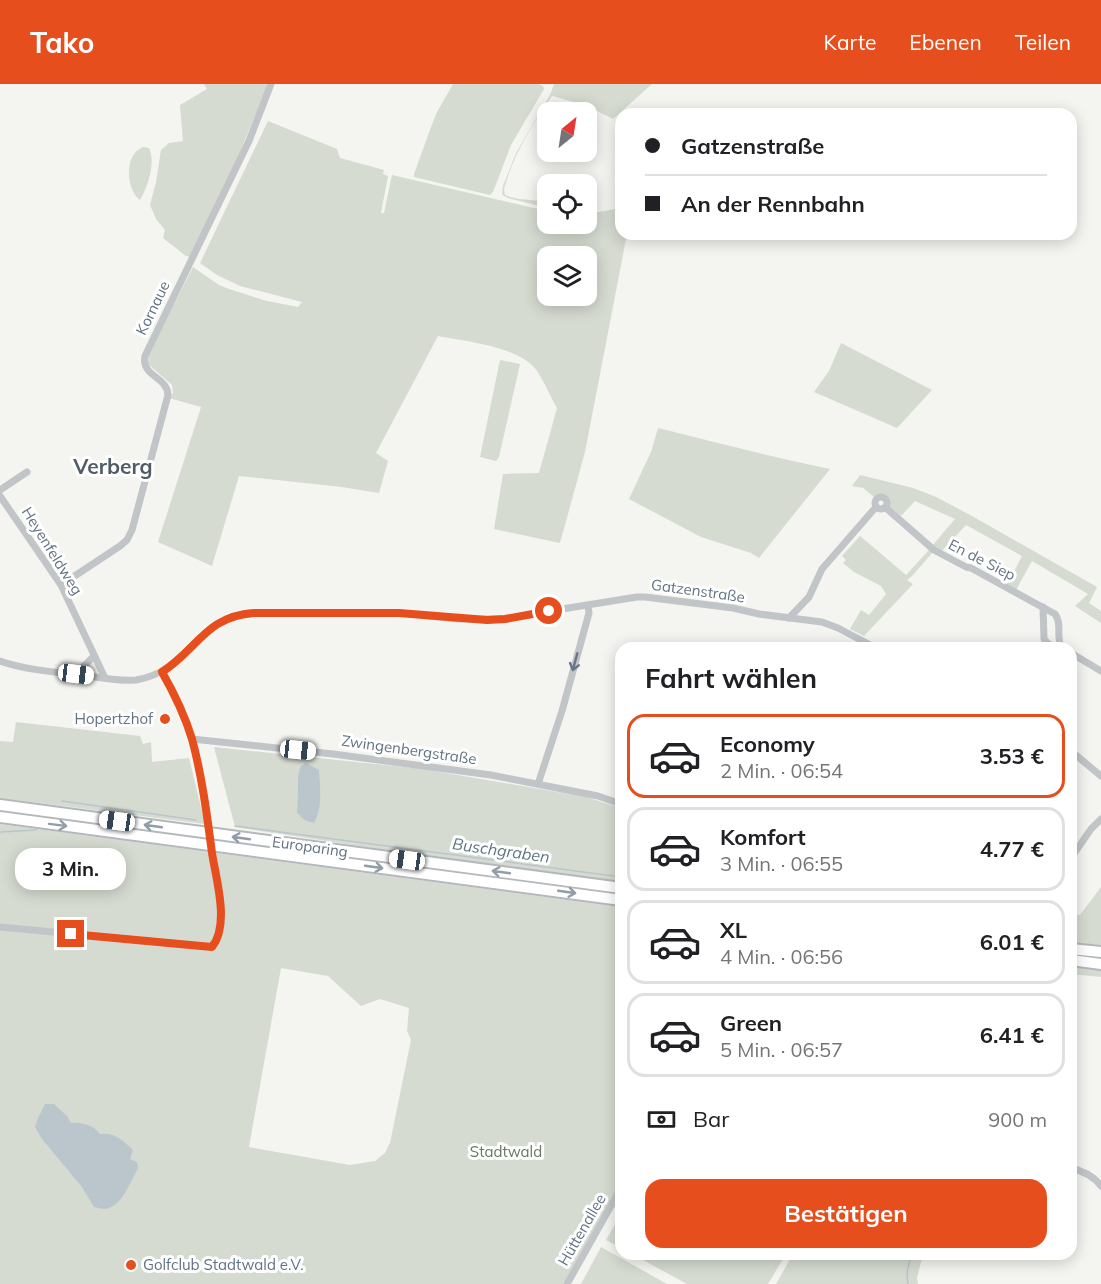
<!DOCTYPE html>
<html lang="de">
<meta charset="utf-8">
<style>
:root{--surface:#fff;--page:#f2f2f2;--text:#202124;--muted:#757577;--line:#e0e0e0;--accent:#e64f1d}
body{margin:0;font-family:Mulish,sans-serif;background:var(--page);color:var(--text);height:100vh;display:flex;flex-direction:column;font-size:22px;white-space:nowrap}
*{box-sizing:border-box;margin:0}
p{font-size:20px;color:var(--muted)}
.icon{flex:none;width:33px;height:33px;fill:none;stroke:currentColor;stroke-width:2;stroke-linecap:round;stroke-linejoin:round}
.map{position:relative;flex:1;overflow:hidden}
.panel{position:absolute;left:615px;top:558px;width:462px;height:618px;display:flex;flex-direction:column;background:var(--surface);border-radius:18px;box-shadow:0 3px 15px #0003}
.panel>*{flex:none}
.top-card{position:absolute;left:615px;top:24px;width:462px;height:132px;border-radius:18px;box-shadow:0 3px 15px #0003;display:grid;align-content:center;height:132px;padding:0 30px;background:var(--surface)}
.needle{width:39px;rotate:30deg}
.buttons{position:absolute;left:537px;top:18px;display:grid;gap:12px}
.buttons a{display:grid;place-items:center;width:60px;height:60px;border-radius:12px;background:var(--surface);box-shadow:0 3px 15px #0003;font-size:30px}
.end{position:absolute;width:27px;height:27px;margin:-14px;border:8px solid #e64f1d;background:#fff;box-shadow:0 0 0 3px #fff}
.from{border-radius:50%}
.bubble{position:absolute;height:42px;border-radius:18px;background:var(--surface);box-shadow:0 3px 15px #0003;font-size:20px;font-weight:700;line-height:42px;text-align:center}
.car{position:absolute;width:18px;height:36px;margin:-18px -9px;border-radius:8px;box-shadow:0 0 4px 2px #0007;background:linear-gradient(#fff 24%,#345 0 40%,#fff 0 76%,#345 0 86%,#fff 0)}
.top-card b{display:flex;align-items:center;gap:21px;height:57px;font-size:22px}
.top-card b+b{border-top:2px solid var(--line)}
.top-card i{width:15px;height:15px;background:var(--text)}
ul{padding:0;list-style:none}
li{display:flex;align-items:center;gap:18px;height:84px;margin:0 12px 9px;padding:0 18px;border:3px solid var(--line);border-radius:18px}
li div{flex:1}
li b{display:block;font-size:22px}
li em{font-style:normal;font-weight:700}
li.on{border-color:var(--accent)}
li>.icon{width:54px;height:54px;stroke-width:1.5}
h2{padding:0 30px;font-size:27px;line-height:72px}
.pay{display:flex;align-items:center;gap:15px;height:66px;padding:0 30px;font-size:22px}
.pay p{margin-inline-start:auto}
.action{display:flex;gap:12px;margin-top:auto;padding:12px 30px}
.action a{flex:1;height:69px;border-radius:18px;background:var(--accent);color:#fff;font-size:24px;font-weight:700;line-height:69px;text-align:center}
header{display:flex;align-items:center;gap:36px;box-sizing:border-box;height:84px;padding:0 30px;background:var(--accent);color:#fff}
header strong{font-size:28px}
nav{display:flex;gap:33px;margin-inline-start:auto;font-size:21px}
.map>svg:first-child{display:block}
.green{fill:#d5dbd1;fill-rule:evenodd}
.water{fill:#bac6cb}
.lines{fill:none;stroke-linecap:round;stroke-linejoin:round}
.stream{stroke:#bac6cb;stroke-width:1.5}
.primary-casing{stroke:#b4b8bc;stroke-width:14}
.minor{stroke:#c1c5c8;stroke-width:7}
.primary{stroke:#fff;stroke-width:10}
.oneway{stroke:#677786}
.oneway2{stroke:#919da8}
.route{stroke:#e64f1d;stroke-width:8}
.poi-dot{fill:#e64f1d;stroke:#fff;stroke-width:2}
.labels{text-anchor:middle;stroke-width:6;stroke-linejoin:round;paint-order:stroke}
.street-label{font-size:15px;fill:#627382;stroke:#fff}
.poi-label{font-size:15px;fill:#627382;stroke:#fff;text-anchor:end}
.park-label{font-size:15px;fill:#667961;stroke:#fff}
.water-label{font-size:16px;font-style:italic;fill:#5e767f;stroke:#fff}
.district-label{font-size:21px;font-weight:bold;fill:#505c67;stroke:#fff}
</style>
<header>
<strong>Tako</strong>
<nav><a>Karte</a><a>Ebenen</a><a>Teilen</a></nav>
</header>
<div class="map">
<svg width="1101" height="1200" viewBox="0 0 1101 1200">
<rect width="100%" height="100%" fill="#f4f4f0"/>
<g class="green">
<path d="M204 0H268L234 83 191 173 186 172 163 154 165 146 156 135 150 121 156 98 161 66 169 59 183 57 180 21 207 5Z"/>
<path d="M453 0H538L543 2 544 5 511 61 493 108 490 111 414 93V90L431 43 437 28Z"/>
<path d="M554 0H652L613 35 587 22 553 12H552C532 41 513 71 504 105L505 111C519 117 533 115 547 118V124L508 114 504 112 502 110 503 102 516 69 550 11Z"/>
<path d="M268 37 337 65 340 74 384 86 383 90 388 92 381 129H384L392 91 547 127 548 140H586L587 130 621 124V150H627L585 368 560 459 494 445 503 390 539 389 557 324C550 312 545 299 537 287 521 263 465 257 438 252L376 369 388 377 379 409 342 403 239 392 212 482 158 458 201 323 169 314 173 309 172 301 148 280 149 269 193 183 219 201 229 205 267 217 298 223 302 218 240 202 217 191 200 179ZM548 172H586V212H548Z"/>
<path d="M143 63 149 64C156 78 148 103 140 116 128 107 125 81 135 69 137 66 140 65 143 63Z"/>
<path d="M841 259 932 306 897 344 814 308 829 287Z"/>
<path d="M500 276 520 280 499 373 496 377 480 373Z"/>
<path d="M658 344C715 358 772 373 830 385L759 474 751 469 701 453 629 415 651 368Z"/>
<path d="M860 391 913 404 936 413 972 432 1097 503 1089 519 1101 527V539L1075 522 1088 510 1032 477 1016 506 1007 501 1022 472 966 441 942 467 932 462 955 435 915 417 901 432 890 423V416L885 411 879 410 874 413 863 404 852 402Z"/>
<path d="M860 452 906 491 930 465 933 468 912 492 907 496 913 500 864 552 850 545 861 526 869 531 886 510 881 502 854 488 843 479 846 476 842 472Z"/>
<path d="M16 638 140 652 143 660 151 658 152 678 189 674 205 740 0 714V657L13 658Z"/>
<path d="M214 663 423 685 586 713 621 724V798L472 779 235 743ZM306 679 319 687 304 736 297 729 298 692Z"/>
<path d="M0 740 621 823V1098L563 1200H0ZM281 884 328 892 361 922 380 915 409 924 407 947 411 956 390 1059 385 1069 375 1077 350 1081 249 1063Z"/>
<path d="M1101 803V893L1071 890V830L1080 831Z"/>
<path d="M621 1130V1164L606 1156Z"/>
<path d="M601 1163 667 1200H581Z"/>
<path d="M632 1170H786L768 1200H687Z"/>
<path d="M793 1170H923L917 1194 918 1200H776Z"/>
</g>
<g class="water">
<path d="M306 679 319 686C320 705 323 723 314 739L304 736 297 729 298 692 301 682Z"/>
<path d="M45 1020H54L67 1032 71 1039C82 1038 93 1041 100 1050 114 1048 123 1056 133 1066L130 1075 137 1078 138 1084C131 1097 123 1119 109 1124 104 1126 99 1124 94 1123L82 1103 42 1055 35 1043 38 1034Z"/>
</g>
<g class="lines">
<g class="stream">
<path d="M62 717 196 736"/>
<path d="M235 742 621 793"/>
<path d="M0 748 36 746"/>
<path d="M908 1200C906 1189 908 1181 912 1170"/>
</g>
<g class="primary-casing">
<g id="primary">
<path d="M0 721 621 804"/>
<path d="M0 733 621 816"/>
<path d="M1071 865 1101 868"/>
<path d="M1071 876 1101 880"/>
</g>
</g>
<g class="minor">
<path d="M0 406 27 388"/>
<path d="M0 412 61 501 105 594"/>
<circle cx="881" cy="419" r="6"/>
<path d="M885 423 934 466 966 483 971 484 1055 530C1063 540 1055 554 1062 564"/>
<path d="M61 501 120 462 127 456 132 446 168 311C167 292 141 293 145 272L249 57 271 0"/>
<path d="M1043 523 1044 555C1048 561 1055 564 1062 564"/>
<path d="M789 534 809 513 822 485 876 423"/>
<path d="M1071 569 1101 587"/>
<path d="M0 577C26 586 54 588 81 591 99 593 118 598 136 596 148 594 160 589 170 582 200 560 207 536 248 529H399L458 535H505L562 525 637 513H645L733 524 759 530 822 538 838 544 876 564"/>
<path d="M76 590 94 572"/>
<path d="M192 655 333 670 491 691 598 712 621 720"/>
<path d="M1071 667 1101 692"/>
<path d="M538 700 562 627 589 529 588 522"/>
<path d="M1071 774 1091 745 1101 735"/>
<path d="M0 843 212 863C230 841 216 794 212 769 207 731 202 692 192 655 185 632 174 609 162 588"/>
<path d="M1071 1084C1083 1087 1094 1092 1101 1102"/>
<path d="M567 1200 621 1104"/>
</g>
<use href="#primary" class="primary"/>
</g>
<defs><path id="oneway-shaft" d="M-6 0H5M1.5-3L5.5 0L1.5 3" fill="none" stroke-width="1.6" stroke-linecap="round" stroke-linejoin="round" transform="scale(1.5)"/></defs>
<use class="oneway" href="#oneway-shaft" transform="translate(575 578) rotate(105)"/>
<g class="oneway2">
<use href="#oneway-shaft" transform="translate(58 741) rotate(7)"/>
<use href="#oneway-shaft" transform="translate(153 742) rotate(-172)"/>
<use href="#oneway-shaft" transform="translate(241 754) rotate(-172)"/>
<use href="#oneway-shaft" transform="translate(374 783) rotate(8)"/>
<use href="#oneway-shaft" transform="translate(501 788) rotate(-172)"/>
<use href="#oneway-shaft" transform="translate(567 808) rotate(8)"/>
</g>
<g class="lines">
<path class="route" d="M71 850 212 863C230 841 216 795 212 769 207 731 202 692 192 655 185 632 174 609 162 588 197 566 206 532 254 529H399L487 536 505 535 549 527"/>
</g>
<g class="poi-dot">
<circle cx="165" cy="635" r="6"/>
<circle cx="131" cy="1181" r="6"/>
</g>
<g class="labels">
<g class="street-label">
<text transform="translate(153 224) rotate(-64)" y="5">Kornaue</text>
<text transform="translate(52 467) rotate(58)" y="5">Heyenfeldweg</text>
<text transform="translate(982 476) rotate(27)" y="5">En de Siep</text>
<text transform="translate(698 507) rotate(8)" y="5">Gatzenstraße</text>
<text transform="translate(409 666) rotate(8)" y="5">Zwingenbergstraße</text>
<text transform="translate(310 763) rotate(8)" y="5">Europaring</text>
<text transform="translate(582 1146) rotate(-60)" y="5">Hüttenallee</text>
</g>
<g class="poi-label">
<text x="153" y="640">Hopertzhof</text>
<text x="143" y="1186" text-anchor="start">Golfclub Stadtwald e.V.</text>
</g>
<g class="park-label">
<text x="506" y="1073">Stadtwald</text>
</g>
<g class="water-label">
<text transform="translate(501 766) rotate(8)" y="6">Buschgraben</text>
</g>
<g class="district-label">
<text x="113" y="390">Verberg</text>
</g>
</g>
</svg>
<div class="buttons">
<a><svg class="needle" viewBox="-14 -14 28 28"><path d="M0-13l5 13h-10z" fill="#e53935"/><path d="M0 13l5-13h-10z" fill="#757577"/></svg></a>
<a><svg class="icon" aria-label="locate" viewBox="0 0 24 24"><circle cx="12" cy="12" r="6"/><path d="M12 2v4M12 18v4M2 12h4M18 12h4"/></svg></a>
<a><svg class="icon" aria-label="layers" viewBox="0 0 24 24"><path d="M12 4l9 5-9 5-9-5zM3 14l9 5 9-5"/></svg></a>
</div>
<i class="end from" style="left:549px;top:527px"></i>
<i class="end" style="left:71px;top:850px"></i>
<div class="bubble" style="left:15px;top:764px;width:111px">3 Min.</div>
<i class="car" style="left:76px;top:590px;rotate:97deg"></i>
<i class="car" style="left:298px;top:666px;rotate:96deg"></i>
<i class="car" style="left:117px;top:737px;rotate:278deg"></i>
<i class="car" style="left:407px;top:776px;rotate:278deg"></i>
<div class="top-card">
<b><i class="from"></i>Gatzenstraße</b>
<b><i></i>An der Rennbahn</b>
</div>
<section class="panel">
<h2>Fahrt wählen</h2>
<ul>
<li class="on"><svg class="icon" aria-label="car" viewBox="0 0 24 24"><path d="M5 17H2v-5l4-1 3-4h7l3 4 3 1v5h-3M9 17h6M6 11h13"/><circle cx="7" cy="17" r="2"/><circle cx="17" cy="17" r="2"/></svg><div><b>Economy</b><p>2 Min. · 06:54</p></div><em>3.53 €</em></li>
<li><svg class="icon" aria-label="car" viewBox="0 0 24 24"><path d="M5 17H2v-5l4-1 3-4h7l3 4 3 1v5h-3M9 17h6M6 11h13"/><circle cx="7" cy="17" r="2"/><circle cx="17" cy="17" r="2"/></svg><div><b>Komfort</b><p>3 Min. · 06:55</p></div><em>4.77 €</em></li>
<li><svg class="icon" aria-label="car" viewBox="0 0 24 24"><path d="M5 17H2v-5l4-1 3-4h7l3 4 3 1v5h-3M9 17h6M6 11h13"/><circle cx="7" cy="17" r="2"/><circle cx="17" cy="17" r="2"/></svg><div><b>XL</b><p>4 Min. · 06:56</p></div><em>6.01 €</em></li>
<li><svg class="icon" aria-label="car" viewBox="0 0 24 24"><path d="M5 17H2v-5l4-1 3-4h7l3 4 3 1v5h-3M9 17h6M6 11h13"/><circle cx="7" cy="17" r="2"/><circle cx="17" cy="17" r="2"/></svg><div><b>Green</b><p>5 Min. · 06:57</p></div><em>6.41 €</em></li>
</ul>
<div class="pay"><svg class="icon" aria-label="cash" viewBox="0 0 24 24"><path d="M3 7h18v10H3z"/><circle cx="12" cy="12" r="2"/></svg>Bar<p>900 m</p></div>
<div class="action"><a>Bestätigen</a></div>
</section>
</div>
